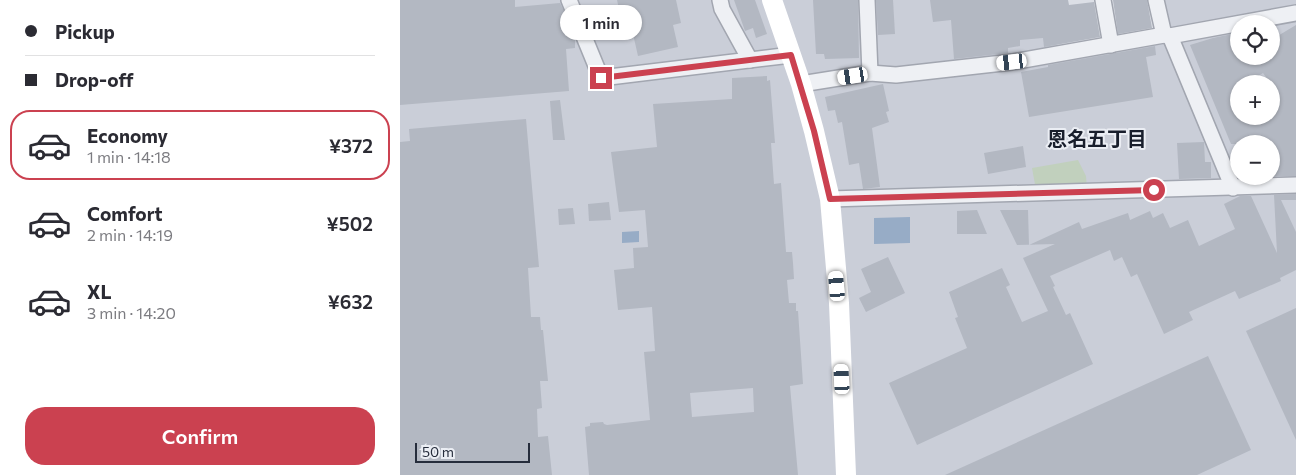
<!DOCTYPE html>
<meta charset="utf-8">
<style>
:root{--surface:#fff;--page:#f7f7f7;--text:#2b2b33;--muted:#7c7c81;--line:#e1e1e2;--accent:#cb4150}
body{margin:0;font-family:Commissioner,"Noto Sans JP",sans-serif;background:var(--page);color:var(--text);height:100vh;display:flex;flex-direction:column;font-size:19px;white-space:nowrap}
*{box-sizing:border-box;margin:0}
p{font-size:16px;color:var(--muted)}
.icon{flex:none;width:28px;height:28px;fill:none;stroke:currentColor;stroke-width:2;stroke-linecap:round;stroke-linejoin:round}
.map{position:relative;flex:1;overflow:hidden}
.details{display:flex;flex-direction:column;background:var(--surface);width:400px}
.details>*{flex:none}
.hud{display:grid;align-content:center;height:110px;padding:0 25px;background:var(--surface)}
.controls{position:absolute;left:830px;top:15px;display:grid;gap:10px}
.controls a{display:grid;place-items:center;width:50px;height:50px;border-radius:50%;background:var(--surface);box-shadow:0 1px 4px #0004;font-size:25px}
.scale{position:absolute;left:15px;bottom:12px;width:115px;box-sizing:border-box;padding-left:5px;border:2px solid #262d3c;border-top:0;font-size:14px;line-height:18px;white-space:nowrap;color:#262d3c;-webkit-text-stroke:4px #ebeef4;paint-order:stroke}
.end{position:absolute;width:22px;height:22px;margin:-11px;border:6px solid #cb4150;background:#fff;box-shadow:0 0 0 2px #fff}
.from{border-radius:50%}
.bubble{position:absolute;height:35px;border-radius:18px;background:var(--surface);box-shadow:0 1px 4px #0004;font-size:16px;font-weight:600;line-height:35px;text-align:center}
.car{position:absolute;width:15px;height:30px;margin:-15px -8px;border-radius:6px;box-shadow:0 0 4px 1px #0007;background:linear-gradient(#fff 24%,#345 0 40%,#fff 0 76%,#345 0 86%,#fff 0)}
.hud b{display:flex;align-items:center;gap:18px;height:48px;font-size:19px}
.hud b+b{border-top:1px solid var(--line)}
.hud i{width:12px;height:12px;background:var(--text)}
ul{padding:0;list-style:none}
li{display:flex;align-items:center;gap:15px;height:70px;margin:0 10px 8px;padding:0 15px;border:2px solid transparent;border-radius:20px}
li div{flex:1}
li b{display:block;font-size:19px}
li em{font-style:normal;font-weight:600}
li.active{border-color:var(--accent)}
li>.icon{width:45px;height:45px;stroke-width:1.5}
.cta{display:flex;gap:10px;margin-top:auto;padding:10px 25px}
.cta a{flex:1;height:58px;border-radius:20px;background:var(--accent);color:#fff;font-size:20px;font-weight:600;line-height:58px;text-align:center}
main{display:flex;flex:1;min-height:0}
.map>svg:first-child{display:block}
.built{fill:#caced8;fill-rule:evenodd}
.green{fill:#c1d0bd}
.water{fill:#97acc6}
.building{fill:#b3b8c2;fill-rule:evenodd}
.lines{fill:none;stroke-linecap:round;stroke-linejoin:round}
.street-casing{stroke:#a2a6b0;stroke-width:18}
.street{stroke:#eef0f4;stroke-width:15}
.secondary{stroke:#fff;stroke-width:20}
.route{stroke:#cb4150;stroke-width:6}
.labels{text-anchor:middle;stroke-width:4;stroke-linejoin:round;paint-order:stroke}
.neighbourhood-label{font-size:20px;font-weight:bold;fill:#181e2c;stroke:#ebeef4}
</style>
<main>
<section class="details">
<div class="hud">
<b><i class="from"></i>Pickup</b>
<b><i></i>Drop-off</b>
</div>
<ul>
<li class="active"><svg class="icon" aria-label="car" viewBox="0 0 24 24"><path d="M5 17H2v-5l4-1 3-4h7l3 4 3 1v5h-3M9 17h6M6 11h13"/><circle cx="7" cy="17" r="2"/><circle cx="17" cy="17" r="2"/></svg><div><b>Economy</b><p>1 min · 14:18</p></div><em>¥372</em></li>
<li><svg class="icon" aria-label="car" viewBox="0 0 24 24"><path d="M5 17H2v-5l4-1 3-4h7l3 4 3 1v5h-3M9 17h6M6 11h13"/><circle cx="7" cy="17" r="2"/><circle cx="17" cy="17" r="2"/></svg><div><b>Comfort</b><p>2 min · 14:19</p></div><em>¥502</em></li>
<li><svg class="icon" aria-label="car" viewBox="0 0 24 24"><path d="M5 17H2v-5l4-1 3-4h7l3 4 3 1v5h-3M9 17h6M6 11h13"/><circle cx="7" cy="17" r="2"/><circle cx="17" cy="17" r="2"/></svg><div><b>XL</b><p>3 min · 14:20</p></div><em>¥632</em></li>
</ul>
<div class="cta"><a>Confirm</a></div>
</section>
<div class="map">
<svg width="896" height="475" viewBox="0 0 896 475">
<rect width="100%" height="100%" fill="#dcdfe6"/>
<path class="built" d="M0 0H652L659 59 763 41 761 0H896V475H0ZM839 24H871V56H839ZM839 84H871V116H839ZM839 144H871V176H839Z"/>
<path class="green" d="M678 160 686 176 687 188 636 190 632 168Z"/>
<g class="water">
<path d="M510 217V243L474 244V218Z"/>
<path d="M239 231V242L222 243V232Z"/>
</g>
<g class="building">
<path d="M0 0H115V7L160 3 164 11 165 36 173 35 175 39V48L166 49 169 91 0 105Z"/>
<path d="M217 0H276L281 23 273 25 278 47 238 56 233 34 225 35Z"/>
<path d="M334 0H355L367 34 356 38 353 28 345 31Z"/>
<path d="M413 0H458L459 58 425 59 424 54H416Z"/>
<path d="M476 0H493L495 34 478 35Z"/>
<path d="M530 0H668L669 5 694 2 700 37 644 47 643 38 620 40V46L608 48V53L554 59 551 20 533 22Z"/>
<path d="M713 0H747L752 28 718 34Z"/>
<path d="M896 25V176H873L871 175V144H831L790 45 813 38 832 34 839 45V56H871V40ZM863 73 871 84V116H839V84H846Z"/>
<path d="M755 46 756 55 746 57 753 97 629 117 621 72 648 67V65Z"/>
<path d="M367 76V81L370 80 375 143H371L374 184 381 183 386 252H392L393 263 394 279 387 280 389 303H396V311H398L403 384 390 386 398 475H189L185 427 190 426V423L203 422 204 424 207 425 250 420 244 352 255 351 252 307 218 310 214 270 234 268 233 248 248 247 245 210 219 212 211 152 257 147 253 104 332 99V78ZM353 388 354 412 292 417 290 393Z"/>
<path d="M483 84 489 111 486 112 489 122 472 128 480 187 463 189 459 163 449 165 442 122 438 123 435 110 428 111 425 97Z"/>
<path d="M160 100 165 140H153L150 101Z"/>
<path d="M126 119 139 267 128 268 131 317H140L141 330H143L148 381H140L142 408 137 409 138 437 148 436 152 475H0V142L10 141 9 129Z"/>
<path d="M804 142 805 162H811V178L779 179 777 143Z"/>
<path d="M623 146 626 167 588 174 584 153Z"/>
<path d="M896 194V200H881L896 232V270L880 278 881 281 839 299 835 291 789 312 793 320 764 334 737 274 731 277 722 257 714 261 710 250 650 276 655 286 653 287 666 315 670 313 693 364 517 445 489 383 567 348 555 318 558 317 549 292 602 268 610 285 606 287 622 322 648 311 623 258 655 244 617 245 600 210H628L629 245 679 222 682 229 728 213 730 220 750 211 753 218 763 213 770 228 788 220 799 246 835 229 824 204 840 196H851L877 253 874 195Z"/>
<path d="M209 202 211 220 189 221 188 204Z"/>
<path d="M173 208 175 224 159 225 158 209Z"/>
<path d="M577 210 587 234H557V211Z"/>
<path d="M488 257 505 293 466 312 459 298 471 292 461 269Z"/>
<path d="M896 308V440L846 331Z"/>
<path d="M808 356 851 450 797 475H545Z"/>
</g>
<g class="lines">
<g class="street-casing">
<g id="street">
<path d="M169 0 201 78 391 55"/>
<path d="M320 0 322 9 350 60"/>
<path d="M467 0 470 73"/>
<path d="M703 0 711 45"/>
<path d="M756 0 764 35"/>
<path d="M770 36 833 188"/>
<path d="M401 84 470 73 496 75 612 62 764 35 770 36 896 13"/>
<path d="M430 199 896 185"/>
</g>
</g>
<use href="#street" class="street"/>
<path class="secondary" d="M372 0 401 84 414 131 430 199 439 303 446 475"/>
</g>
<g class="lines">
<path class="route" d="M201 78 391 55 414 131 430 199 754 190"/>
</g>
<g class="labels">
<g class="neighbourhood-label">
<text x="697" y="146">恩名五丁目</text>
</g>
</g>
</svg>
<div class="controls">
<a><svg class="icon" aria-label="locate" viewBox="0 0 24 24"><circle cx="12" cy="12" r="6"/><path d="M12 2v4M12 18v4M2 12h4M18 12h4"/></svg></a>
<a>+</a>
<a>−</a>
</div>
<div class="scale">50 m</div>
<i class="end from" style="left:754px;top:190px"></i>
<i class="end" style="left:201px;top:78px"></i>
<div class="bubble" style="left:160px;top:5px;width:82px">1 min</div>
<i class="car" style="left:612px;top:62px;rotate:264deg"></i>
<i class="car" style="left:453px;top:76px;rotate:261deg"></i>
<i class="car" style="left:437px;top:286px;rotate:355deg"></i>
<i class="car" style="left:442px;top:379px;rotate:357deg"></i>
</div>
</main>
